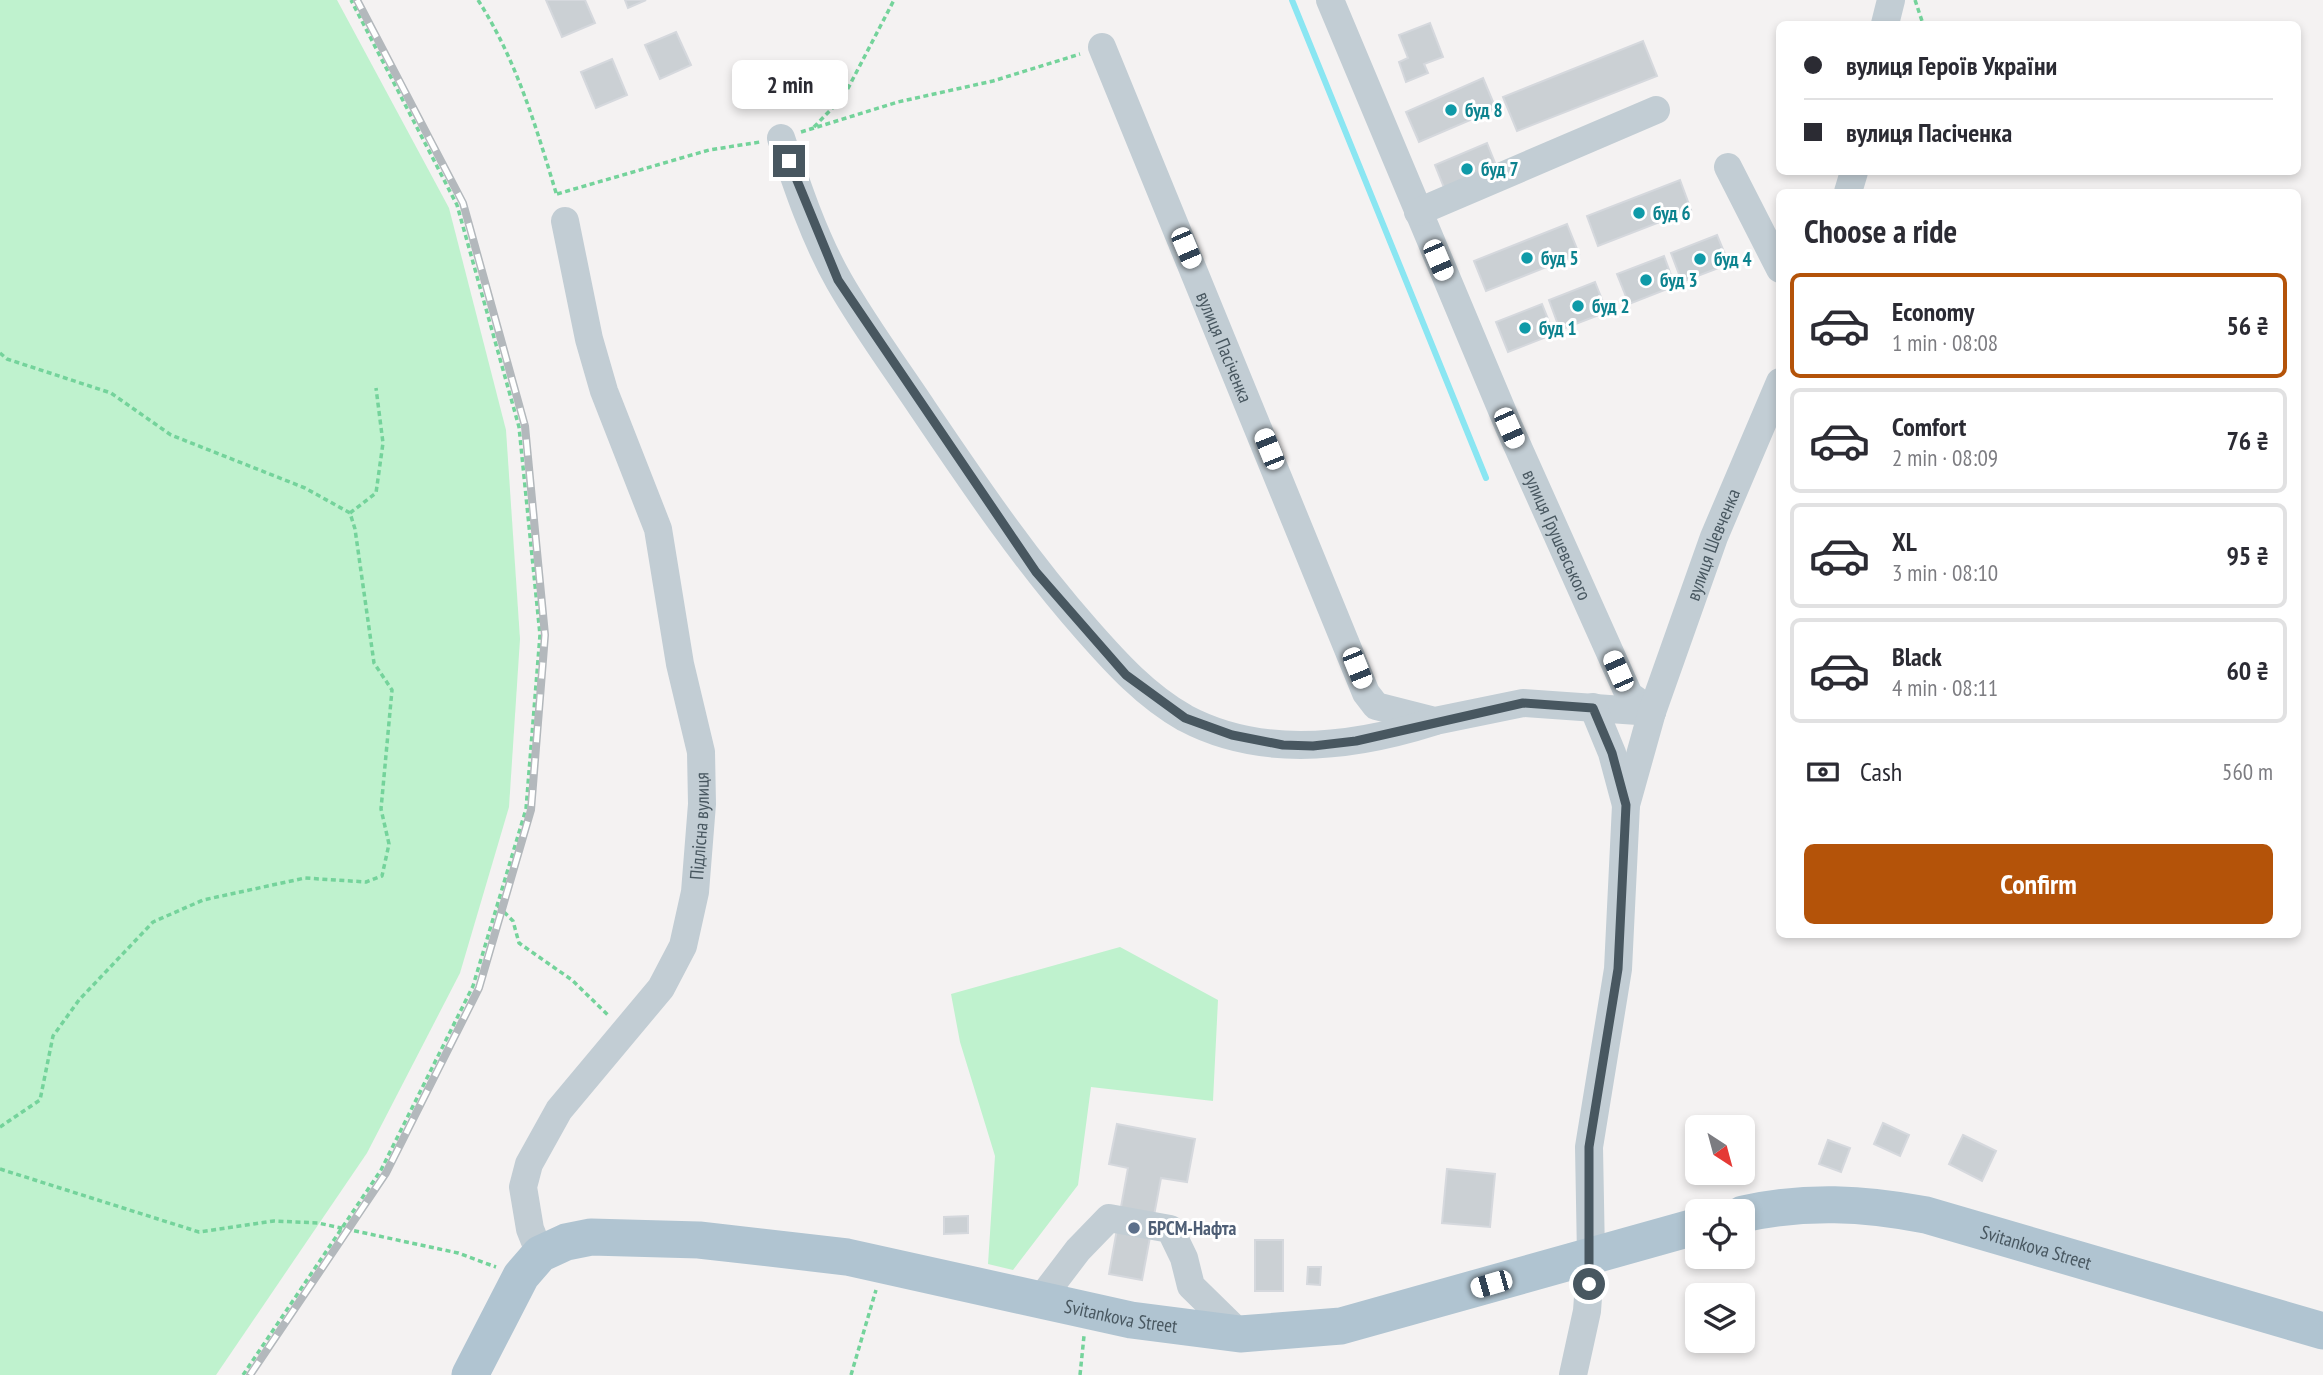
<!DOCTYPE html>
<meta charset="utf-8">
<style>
:root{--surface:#fff;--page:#f2f2f3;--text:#2b2b33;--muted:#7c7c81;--line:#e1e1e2;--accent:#b45309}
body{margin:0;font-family:"PT Sans Narrow",sans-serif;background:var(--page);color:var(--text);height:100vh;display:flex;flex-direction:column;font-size:26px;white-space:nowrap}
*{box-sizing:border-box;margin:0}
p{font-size:23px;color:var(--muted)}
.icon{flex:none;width:38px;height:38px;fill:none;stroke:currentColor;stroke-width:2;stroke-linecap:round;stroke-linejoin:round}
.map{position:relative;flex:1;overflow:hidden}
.side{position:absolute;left:1776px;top:189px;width:525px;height:749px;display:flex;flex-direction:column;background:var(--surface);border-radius:10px;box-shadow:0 4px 10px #0003}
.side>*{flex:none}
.hud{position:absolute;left:1776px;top:21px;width:525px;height:154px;border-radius:10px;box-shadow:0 4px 10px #0003;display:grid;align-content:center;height:154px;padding:0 28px;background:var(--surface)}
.needle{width:46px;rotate:144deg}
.controls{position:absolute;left:1685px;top:1115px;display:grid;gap:14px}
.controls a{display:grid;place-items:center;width:70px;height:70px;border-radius:10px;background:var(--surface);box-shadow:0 4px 10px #0003;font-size:35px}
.end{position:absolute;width:32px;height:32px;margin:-16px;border:9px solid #485760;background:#fff;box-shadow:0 0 0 4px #fff}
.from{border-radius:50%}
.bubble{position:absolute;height:49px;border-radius:10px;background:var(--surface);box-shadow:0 4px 10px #0003;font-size:23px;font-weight:800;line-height:49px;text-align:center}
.car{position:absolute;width:21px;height:42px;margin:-21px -10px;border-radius:9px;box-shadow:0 0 5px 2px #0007;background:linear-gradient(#fff 24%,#345 0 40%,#fff 0 76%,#345 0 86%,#fff 0)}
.hud b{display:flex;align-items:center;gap:24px;height:66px;font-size:26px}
.hud b+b{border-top:2px solid var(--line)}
.hud i{width:18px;height:18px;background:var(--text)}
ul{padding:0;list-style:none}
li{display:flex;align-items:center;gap:21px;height:105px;margin:0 14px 10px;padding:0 14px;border:4px solid var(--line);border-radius:10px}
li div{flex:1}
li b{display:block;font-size:26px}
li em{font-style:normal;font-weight:800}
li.on{border-color:var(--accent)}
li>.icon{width:63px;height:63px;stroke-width:1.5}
h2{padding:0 28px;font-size:32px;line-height:84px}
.pay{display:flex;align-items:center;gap:18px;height:77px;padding:0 28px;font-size:26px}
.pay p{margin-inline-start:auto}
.action{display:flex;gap:14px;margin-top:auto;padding:14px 28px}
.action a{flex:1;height:80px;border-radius:10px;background:var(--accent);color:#fff;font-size:28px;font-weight:800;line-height:80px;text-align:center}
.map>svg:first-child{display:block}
.green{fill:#bff2ce}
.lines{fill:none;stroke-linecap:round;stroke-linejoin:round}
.stream{stroke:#8ae6f2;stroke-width:6}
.building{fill:#cbd0d4;stroke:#d5d8dd;stroke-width:2}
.path{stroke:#74d39b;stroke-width:3.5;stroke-dasharray:5 3.5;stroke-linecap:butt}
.minor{stroke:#c2cdd4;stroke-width:28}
.major{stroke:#b0c4d1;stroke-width:37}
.rail-casing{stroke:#b3b8bc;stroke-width:8}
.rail{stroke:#fff;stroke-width:5;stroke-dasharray:16;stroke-linecap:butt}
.route{stroke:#485760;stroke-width:9}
.culture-dot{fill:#0f9aa8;stroke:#fff;stroke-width:2.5}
.service-dot{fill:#5c6f8a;stroke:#fff;stroke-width:2.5}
.labels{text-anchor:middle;stroke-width:6;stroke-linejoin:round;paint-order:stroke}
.culture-label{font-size:19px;font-weight:bold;fill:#0d838f;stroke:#fff;text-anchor:start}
.street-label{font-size:19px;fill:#485760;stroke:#fff}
.service-label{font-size:19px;font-weight:bold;fill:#4e5e75;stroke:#fff;text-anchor:start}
</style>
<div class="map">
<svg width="2323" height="1375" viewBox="0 0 2323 1375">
<rect width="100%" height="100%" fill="#f4f2f2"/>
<g class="green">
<path d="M0 0H337L449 208 506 430 520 639 509 807 460 973 367 1153 216 1375H0Z"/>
<path d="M1120 947 1218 1000 1213 1101 1091 1087 1078 1185 1013 1270 988 1264 995 1156 960 1042 951 994Z"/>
</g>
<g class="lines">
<path class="stream" d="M1292 0 1486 478"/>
</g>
<g class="building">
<path d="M546 0H585L595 23 562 37Z"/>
<path d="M625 0H646L628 8Z"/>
<path d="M1430 23 1443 57 1424 64 1428 73 1406 82 1399 62 1408 58 1399 35Z"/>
<path d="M676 32 691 65 660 79 645 45Z"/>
<path d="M1643 41 1657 76 1517 131 1503 97Z"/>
<path d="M612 59 627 95 596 108 581 72Z"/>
<path d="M1483 78 1496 109 1419 142 1406 112Z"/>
<path d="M1487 143 1499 173 1447 195 1435 165Z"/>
<path d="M1680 180 1691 210 1598 246 1587 216Z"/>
<path d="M1567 224 1579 254 1486 291 1474 261Z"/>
<path d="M1717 235 1729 264 1682 282 1671 253Z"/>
<path d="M1664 256 1675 286 1629 304 1617 274Z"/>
<path d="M1595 282 1607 312 1560 330 1549 300Z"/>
<path d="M1542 304 1554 334 1508 352 1496 322Z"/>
<path d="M1883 1123 1909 1135 1900 1156 1874 1144Z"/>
<path d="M1117 1124 1195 1139 1187 1182 1161 1178 1142 1280 1109 1274 1128 1168 1109 1164Z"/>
<path d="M1963 1135 1996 1151 1982 1181 1949 1164Z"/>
<path d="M1828 1140 1850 1148 1841 1172 1819 1164Z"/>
<path d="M1447 1169 1495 1174 1490 1227 1442 1223Z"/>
<path d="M968 1216V1233L944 1234V1217Z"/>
<rect x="1255" y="1240" width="28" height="51"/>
<path d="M1308 1267H1321L1320 1285 1307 1284Z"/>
</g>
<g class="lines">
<g class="path">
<path d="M478 0C517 61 536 127 557 196"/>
<path d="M1915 0 1923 24"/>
<path d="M814 127 844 96 894 0"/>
<path d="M801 132 898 102 993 81 1080 54"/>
<path d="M557 194 709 150 760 142"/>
<path d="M0 353 7 359 111 393 171 435 305 488 350 513 355 529 374 663 392 690 381 809 389 844 382 876 366 882 305 878 203 900 153 922 79 1000 53 1036 40 1100 0 1127"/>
<path d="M350 513 376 493 383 443 376 388"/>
<path d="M498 906 513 921 519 943 572 980 609 1016"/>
<path d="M0 1169 199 1232 274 1221 318 1223 458 1253 496 1267"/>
<path d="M243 1375 381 1170 473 986 526 809 540 635 519 427 457 205 351 0"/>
<path d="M851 1375 876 1290"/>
<path d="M1080 1375 1084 1336"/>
</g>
<g class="minor">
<path id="s1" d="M1330 0 1509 427 1629 695 1652 712"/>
<path d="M1885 24 1891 0"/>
<path id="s2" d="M1102 47 1366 693 1376 706 1435 721 1523 703 1652 712"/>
<path d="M781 138C797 186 814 237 839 281 864 325 895 367 923 409 975 486 1026 561 1087 630 1116 663 1146 696 1185 718 1262 759 1354 747 1433 722"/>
<path d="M1728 167 1780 269"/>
<path d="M1848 192 1854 172"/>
<path d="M1418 212 1656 110"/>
<path d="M1593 707 1612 753 1626 805"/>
<path id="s3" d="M540 1254 530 1229 523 1187 529 1164 559 1110 661 988 683 946 695 892 702 804 701 752 680 664 658 529 604 391 589 339 565 221"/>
<path d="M1040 1300 1078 1250 1109 1218 1170 1229 1184 1258 1191 1286 1240 1334"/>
<path id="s4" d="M1573 1375 1587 1311 1591 1256 1589 1147 1618 969 1626 805 1652 712 1714 537 1780 382"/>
</g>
<g class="major">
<path id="s5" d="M1743 1214C1807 1200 1863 1203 1926 1215L2323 1331"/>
<path id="s6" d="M470 1375 521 1276 540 1254 566 1242 591 1237 699 1240 847 1257 1131 1320 1240 1334 1341 1326 1698 1226"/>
</g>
<g class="rail-casing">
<path id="rail" d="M250 1375 386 1173 479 988 531 810 545 635 525 426 463 203 357 0"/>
</g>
<use href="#rail" class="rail"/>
</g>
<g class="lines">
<path class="route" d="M789 161 838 280 1036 572 1126 675 1185 718 1232 735 1283 745 1313 746 1356 741 1523 703 1593 708 1612 753 1626 805 1618 969 1589 1147V1284"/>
</g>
<g class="culture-dot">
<circle cx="1451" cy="110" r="7"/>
<circle cx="1467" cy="169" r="7"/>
<circle cx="1639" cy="213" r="7"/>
<circle cx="1527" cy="258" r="7"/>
<circle cx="1700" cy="259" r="7"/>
<circle cx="1646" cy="280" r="7"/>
<circle cx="1578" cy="306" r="7"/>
<circle cx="1525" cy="328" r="7"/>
</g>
<circle class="service-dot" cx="1134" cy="1228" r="7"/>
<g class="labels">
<g class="culture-label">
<text x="1465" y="117">буд 8</text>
<text x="1481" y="176">буд 7</text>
<text x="1653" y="220">буд 6</text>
<text x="1541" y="265">буд 5</text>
<text x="1714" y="266">буд 4</text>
<text x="1660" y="287">буд 3</text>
<text x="1592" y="313">буд 2</text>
<text x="1539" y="335">буд 1</text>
</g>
<g class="street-label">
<text dy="7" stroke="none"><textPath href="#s2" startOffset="324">вулиця Пасіченка</textPath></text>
<text dy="7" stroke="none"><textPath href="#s1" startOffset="581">вулиця Грушевського</textPath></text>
<text dy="7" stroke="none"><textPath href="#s4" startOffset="849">вулиця Шевченка</textPath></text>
<text dy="7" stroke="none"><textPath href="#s3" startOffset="483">Підлісна вулиця</textPath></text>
<text dy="7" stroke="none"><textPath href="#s5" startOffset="299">Svitankova Street</textPath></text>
<text dy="7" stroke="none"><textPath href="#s6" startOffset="732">Svitankova Street</textPath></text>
</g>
<g class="service-label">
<text x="1148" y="1235">БРСМ-Нафта</text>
</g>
</g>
</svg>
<div class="controls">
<a><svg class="needle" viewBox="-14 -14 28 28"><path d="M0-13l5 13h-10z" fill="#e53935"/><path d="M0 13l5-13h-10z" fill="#7c7c81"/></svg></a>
<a><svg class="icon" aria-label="locate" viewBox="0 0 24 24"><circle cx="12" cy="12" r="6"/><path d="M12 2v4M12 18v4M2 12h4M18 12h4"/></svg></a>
<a><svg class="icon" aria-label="layers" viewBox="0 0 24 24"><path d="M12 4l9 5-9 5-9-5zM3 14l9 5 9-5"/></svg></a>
</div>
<i class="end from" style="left:1589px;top:1284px"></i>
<i class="end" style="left:789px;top:161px"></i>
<div class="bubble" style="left:732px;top:60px;width:116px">2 min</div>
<i class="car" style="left:1186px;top:248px;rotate:157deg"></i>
<i class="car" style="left:1438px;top:260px;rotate:157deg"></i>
<i class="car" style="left:1509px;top:428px;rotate:156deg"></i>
<i class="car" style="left:1269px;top:449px;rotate:338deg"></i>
<i class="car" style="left:1357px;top:668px;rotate:158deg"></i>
<i class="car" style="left:1618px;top:671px;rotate:336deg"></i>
<i class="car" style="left:1491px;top:1284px;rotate:254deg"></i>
<div class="hud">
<b><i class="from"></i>вулиця Героїв України</b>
<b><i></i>вулиця Пасіченка</b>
</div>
<section class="side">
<h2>Choose a ride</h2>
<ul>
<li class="on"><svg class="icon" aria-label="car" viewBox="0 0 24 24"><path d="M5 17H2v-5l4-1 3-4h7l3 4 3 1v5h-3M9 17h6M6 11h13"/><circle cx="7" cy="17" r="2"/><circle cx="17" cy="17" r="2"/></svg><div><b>Economy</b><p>1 min · 08:08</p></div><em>56 ₴</em></li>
<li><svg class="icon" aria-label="car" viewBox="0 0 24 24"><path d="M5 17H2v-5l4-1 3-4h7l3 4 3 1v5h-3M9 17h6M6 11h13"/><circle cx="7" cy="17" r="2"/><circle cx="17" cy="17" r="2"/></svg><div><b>Comfort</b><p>2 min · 08:09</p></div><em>76 ₴</em></li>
<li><svg class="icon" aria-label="car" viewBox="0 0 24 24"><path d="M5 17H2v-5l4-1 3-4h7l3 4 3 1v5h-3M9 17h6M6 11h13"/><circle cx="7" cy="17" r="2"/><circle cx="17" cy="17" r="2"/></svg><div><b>XL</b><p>3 min · 08:10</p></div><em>95 ₴</em></li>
<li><svg class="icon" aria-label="car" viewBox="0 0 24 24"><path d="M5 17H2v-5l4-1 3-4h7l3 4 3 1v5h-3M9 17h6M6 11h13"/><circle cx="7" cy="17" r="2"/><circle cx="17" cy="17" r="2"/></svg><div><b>Black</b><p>4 min · 08:11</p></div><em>60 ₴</em></li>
</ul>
<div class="pay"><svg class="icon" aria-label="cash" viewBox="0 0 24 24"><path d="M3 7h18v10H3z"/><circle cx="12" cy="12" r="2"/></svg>Cash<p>560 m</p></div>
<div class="action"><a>Confirm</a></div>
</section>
</div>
